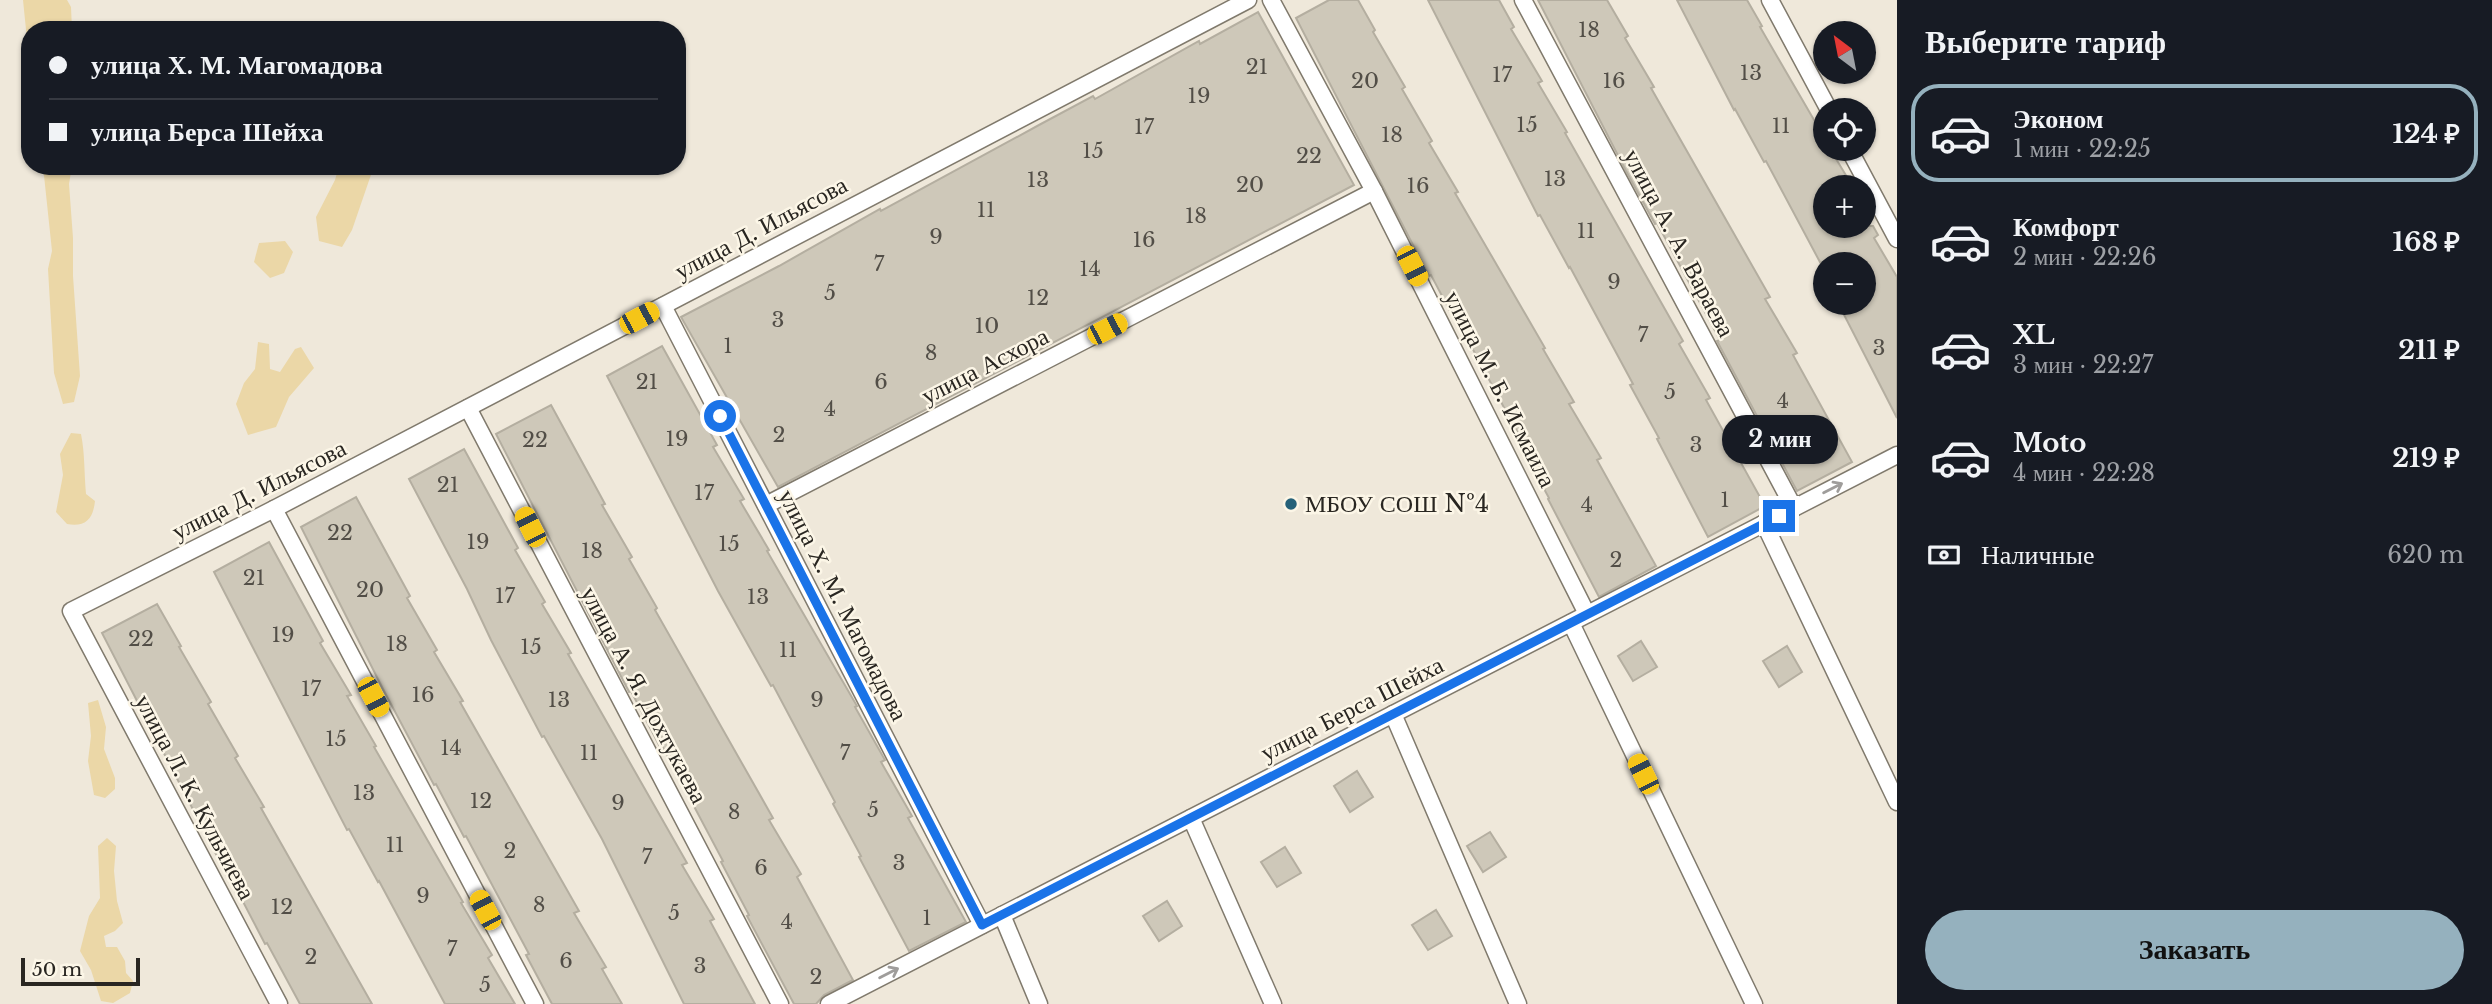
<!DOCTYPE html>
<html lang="ru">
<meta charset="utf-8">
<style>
:root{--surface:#171b24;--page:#242831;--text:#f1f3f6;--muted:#9ea1a6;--line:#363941;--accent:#95b1be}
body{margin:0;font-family:"Libre Baskerville",serif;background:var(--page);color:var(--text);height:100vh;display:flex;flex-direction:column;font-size:26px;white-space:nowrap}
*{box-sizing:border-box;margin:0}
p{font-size:23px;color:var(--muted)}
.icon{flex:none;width:38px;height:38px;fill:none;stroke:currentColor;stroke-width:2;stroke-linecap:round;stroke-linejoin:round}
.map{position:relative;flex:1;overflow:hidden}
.drawer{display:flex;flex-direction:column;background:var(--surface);width:595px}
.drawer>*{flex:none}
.top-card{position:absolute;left:21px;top:21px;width:665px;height:154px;border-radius:28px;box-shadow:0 2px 5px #0004;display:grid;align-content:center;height:154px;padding:0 28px;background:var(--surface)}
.needle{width:46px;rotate:328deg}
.controls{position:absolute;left:1813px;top:21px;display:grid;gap:14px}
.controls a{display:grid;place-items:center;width:63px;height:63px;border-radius:50%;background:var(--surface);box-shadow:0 2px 5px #0004;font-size:35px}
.scale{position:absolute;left:21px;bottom:18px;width:119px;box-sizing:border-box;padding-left:7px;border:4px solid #292621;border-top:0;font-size:19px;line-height:24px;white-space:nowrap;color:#292621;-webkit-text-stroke:5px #fcf6e7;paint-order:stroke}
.end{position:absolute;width:32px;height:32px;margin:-16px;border:9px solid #1a73e8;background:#fff;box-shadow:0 0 0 4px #fff}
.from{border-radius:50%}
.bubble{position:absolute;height:49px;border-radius:24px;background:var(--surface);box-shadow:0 2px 5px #0004;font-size:23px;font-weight:700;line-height:49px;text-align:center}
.car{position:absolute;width:21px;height:42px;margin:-21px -10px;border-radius:9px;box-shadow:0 0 5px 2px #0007;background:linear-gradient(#f5c518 24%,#345 0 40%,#f5c518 0 76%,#345 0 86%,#f5c518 0)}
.top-card b{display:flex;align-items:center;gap:24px;height:66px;font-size:26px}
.top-card b+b{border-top:2px solid var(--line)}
.top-card i{width:18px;height:18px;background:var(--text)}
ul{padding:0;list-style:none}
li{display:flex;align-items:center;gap:21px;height:98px;margin:0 14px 10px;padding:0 14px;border:4px solid transparent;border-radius:28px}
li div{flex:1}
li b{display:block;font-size:26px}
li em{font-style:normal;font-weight:700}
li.active{border-color:var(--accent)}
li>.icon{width:63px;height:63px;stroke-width:1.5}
h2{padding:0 28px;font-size:32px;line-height:84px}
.pay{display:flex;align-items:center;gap:18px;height:77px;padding:0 28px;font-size:26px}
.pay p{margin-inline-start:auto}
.button{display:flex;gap:14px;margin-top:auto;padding:14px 28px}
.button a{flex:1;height:80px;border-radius:42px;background:var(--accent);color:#111;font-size:28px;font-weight:700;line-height:80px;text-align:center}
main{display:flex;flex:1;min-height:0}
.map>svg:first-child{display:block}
.green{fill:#ebd7a7}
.building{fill:#cec8b9;stroke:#b4aea0;stroke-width:2}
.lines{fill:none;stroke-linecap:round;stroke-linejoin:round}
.minor-casing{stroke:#807a6d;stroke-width:19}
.minor{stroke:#fff;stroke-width:16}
.oneway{stroke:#9f9d9b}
.route{stroke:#1a73e8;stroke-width:9}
.poi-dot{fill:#256179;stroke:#fcf6e7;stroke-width:2.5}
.labels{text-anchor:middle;stroke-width:5;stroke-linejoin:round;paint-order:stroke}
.number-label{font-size:21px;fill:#524e47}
.street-label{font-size:24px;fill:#292621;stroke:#fcf6e7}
.poi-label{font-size:24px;fill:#292621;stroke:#fcf6e7;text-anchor:start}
</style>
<main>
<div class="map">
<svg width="1897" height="1004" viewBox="0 0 1897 1004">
<rect width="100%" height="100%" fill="#efe8da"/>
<g class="green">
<path d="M23 0H67L71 7 72 30H30V69Z"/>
<path d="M43 166H72L69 184 73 238V276L80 376 74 402 63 404 54 373 48 269 52 251Z"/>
<path d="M339 166H374L352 230 342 247 319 241 316 217 335 180Z"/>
<path d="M285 241 293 252 284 273 270 278 254 262 259 243Z"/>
<path d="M258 342 269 344 270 369 280 372 295 349 301 347 314 368 289 397 276 427 248 435 236 404 244 383 255 369Z"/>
<path d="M71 433 81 434C85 454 84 473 86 494L95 501C93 520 85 527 67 524L56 512 63 475 60 454Z"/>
<path d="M98 700 106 727 104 749 115 778V789L105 798 94 795 88 761 91 736 88 703Z"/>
<path d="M107 838 116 846 114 871 117 901 123 923 115 931 104 936 106 947H117L125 961 126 973 133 981 130 993 113 1003 101 1001 91 970 80 951 89 916 100 898 98 846Z"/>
</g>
<g class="building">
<path d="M1329 0H1358L1375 30 1373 32 1405 87 1402 89 1432 141 1429 143 1458 192 1455 193 1545 348 1543 349 1574 402 1569 404 1601 458 1597 460 1656 566 1599 597 1548 499 1549 498 1521 446 1524 445 1461 327 1459 328 1431 275 1429 276 1296 18Z"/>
<path d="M1428 0H1499L1514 27 1511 29 1542 81 1538 83 1567 132 1565 133 1683 341 1679 344 1710 398 1706 400 1765 506 1708 537 1657 439 1659 438 1630 385 1633 384 1570 267 1569 268 1540 215 1538 216Z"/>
<path d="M1538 0H1607L1628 36 1625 38 1654 87 1651 88 1770 297 1765 299 1797 353 1793 355 1852 462 1797 491 1717 341 1720 340 1657 223 1655 224 1626 171Z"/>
<path d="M1677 0H1747L1762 26 1760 27 1821 132 1825 140V149H1830L1850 182 1839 187H1825V226H1873L1878 235 1874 238 1897 277V418L1838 303H1864V264H1821L1766 161 1764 162 1735 109 1734 110Z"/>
<path d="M1258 12 1354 185 778 487 681 317 779 266 880 209 881 211 1039 125 1093 96 1095 99 1199 41 1200 44Z"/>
<path d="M662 346 717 445 713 447 744 499 740 501 769 550 767 551 857 706 855 707 885 760 881 762 912 816 908 818 966 922 909 951 859 857 861 856 833 804 835 802 773 685 771 686 718 591 607 376Z"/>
<path d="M551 405 605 504 602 505 632 557 629 559 657 608 655 610 773 818 769 820 801 874 797 877 853 980 824 995 816 1004H794L747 916 749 915 721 862 723 861 661 744 659 745 631 691 629 692 496 434Z"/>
<path d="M464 449 518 548 515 550 545 602 542 604 571 653 568 654 687 863 682 865 714 919 710 921 755 1004H684L602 839 544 736 542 737 491 640 467 589 409 479Z"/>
<path d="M356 497 410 596 407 598 437 650 434 652 463 701 460 702 579 911 574 913 606 967 602 969 622 1004H552L526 955 529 954 466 836 464 837 436 784 434 785 383 689 301 527Z"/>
<path d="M269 542 323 641 320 643 351 695 347 696 376 746 374 747 463 902 461 903 492 955 488 958 515 1004H445L379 881 378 882 349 829 347 830 214 572Z"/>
<path d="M157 604 181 646 179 647 211 702 208 704 238 756 235 758 264 807 261 808 372 1004H300L267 943 265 944 237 890 235 891 102 633Z"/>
<path d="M1641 641 1657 667 1633 681 1618 656Z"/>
<path d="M1787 646 1802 672 1779 687 1763 661Z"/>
<path d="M1357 771 1373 797 1350 812 1334 786Z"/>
<path d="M1490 832 1506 857 1483 872 1467 846Z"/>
<path d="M1285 847 1301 873 1277 887 1261 862Z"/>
<path d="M1167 901 1182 926 1159 941 1143 916Z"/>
<path d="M1436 910 1452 936 1428 950 1412 925Z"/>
</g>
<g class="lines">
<g class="minor-casing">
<g id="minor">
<path d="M1271 0 1374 191 1587 614"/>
<path d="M1523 0 1794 508"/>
<path d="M1770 0 1829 110"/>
<path d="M1849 149 1897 239"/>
<path d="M663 306 982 925"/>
<path d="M468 408 780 1004"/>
<path d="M766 505 1374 191"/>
<path d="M274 509 535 1004"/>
<path d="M1764 523 1897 802"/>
<path d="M1571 623 1754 1004"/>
<path d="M1393 714 1518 1004"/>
<path d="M1191 818 1273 1004"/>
<path d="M1002 915 1039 1004"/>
<path d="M279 1004 71 611 274 509 1248 0"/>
<path d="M829 1004 1897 455"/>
</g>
</g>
<use href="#minor" class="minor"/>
</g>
<defs><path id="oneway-shaft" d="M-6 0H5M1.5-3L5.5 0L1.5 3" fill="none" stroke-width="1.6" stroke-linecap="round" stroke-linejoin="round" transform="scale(1.75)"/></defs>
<g class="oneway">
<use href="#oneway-shaft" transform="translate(1833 488) rotate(-27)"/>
<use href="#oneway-shaft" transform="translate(889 973) rotate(-27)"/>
</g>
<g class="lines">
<path class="route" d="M720 416 982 925 1779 516"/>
</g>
<circle class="poi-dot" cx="1291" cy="504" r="7"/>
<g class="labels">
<g class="number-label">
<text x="1589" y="37">18</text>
<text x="1257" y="74">21</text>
<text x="1751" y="80">13</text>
<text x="1502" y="82">17</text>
<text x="1365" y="88">20</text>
<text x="1614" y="88">16</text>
<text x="1199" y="103">19</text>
<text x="1527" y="132">15</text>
<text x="1781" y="133">11</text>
<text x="1144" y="134">17</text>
<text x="1392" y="142">18</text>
<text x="1093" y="158">15</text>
<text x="1309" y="163">22</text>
<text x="1555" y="186">13</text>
<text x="1038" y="187">13</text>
<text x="1250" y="192">20</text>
<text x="1418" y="193">16</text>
<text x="986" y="217">11</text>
<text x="1196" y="223">18</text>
<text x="1586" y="238">11</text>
<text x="936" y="244">9</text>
<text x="1144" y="247">16</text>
<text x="879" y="271">7</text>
<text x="1090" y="276">14</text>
<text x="1614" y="289">9</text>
<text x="830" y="300">5</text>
<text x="1038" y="305">12</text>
<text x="778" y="327">3</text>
<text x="987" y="333">10</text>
<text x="1643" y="342">7</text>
<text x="728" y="353">1</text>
<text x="1879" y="355">3</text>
<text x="931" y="360">8</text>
<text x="647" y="389">21</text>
<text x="881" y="389">6</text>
<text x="1670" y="399">5</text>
<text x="1783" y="408">4</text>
<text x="830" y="416">4</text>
<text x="779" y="442">2</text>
<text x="677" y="446">19</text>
<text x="535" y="447">22</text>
<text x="1696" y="452">3</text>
<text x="448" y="492">21</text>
<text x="704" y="500">17</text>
<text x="1725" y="507">1</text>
<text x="1587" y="512">4</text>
<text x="340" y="540">22</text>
<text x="478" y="549">19</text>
<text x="729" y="551">15</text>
<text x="592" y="558">18</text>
<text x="1616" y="567">2</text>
<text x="254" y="585">21</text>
<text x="370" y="597">20</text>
<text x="505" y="603">17</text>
<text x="758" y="604">13</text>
<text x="283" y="642">19</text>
<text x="141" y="646">22</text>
<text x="397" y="651">18</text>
<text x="531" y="654">15</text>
<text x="788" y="657">11</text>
<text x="311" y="696">17</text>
<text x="423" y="702">16</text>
<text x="559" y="707">13</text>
<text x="817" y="707">9</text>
<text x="336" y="746">15</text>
<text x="451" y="755">14</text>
<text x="589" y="760">11</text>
<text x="845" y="760">7</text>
<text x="364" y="800">13</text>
<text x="481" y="808">12</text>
<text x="618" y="810">9</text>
<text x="873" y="817">5</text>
<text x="734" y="819">8</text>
<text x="395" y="852">11</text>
<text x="510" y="858">2</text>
<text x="647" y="864">7</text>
<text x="899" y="870">3</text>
<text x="761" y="875">6</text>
<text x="423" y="903">9</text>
<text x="539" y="912">8</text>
<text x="282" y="914">12</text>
<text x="674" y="920">5</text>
<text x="927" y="925">1</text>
<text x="787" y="929">4</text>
<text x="452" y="956">7</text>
<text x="311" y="964">2</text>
<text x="566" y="968">6</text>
<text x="700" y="973">3</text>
<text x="816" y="984">2</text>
<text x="485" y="992">5</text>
</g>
<g class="street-label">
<text transform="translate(761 228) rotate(-28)" y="8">улица Д. Ильясова</text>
<text transform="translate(1679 243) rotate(62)" y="8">улица А. А. Вараева</text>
<text transform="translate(985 366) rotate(-27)" y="8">улица Асхора</text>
<text transform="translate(1500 389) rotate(63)" y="8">улица М. Б. Исмаила</text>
<text transform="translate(259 490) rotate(-27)" y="8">улица Д. Ильясова</text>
<text transform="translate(843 605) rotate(63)" y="8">улица Х. М. Магомадова</text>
<text transform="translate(644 695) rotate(62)" y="8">улица А. Я. Дохтукаева</text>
<text transform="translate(1352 709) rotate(-27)" y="8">улица Берса Шейха</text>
<text transform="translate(195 797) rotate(62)" y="8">улица Л. К. Кульчиева</text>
</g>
<g class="poi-label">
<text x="1305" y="512">МБОУ СОШ №4</text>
</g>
</g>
</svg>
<div class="controls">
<a><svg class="needle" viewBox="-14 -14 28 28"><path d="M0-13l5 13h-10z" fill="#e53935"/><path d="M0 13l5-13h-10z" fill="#9ea1a6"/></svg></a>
<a><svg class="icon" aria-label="locate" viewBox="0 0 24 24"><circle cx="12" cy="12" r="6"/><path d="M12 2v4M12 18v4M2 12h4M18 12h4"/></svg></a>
<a>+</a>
<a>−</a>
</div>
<div class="scale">50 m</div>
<i class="end from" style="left:720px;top:416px"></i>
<i class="end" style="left:1779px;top:516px"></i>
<div class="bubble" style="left:1722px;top:415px;width:116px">2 мин</div>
<i class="car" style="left:1412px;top:266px;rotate:153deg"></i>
<i class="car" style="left:639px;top:318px;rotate:62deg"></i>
<i class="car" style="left:1107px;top:329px;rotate:63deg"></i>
<i class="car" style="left:530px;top:527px;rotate:333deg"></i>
<i class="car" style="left:373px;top:697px;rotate:152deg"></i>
<i class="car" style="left:1643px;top:774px;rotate:334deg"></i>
<i class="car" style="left:485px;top:910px;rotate:332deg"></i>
<div class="top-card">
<b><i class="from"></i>улица Х. М. Магомадова</b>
<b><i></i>улица Берса Шейха</b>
</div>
</div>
<section class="drawer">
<h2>Выберите тариф</h2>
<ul>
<li class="active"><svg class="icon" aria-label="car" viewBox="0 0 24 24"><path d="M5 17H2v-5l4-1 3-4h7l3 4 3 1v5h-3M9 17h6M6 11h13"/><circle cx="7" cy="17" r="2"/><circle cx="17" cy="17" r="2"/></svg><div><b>Эконом</b><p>1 мин · 22:25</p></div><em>124 ₽</em></li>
<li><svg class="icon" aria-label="car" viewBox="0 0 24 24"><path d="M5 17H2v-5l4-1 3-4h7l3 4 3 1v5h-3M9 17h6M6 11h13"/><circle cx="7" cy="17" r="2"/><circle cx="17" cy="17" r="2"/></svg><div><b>Комфорт</b><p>2 мин · 22:26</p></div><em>168 ₽</em></li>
<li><svg class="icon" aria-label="car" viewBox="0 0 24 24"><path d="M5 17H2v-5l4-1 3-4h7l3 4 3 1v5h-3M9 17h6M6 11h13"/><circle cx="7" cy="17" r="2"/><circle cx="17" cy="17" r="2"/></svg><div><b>XL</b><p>3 мин · 22:27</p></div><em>211 ₽</em></li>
<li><svg class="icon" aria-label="car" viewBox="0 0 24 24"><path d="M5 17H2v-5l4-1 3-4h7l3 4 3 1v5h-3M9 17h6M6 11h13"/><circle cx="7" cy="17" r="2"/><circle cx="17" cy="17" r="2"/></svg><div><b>Moto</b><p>4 мин · 22:28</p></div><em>219 ₽</em></li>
</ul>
<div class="pay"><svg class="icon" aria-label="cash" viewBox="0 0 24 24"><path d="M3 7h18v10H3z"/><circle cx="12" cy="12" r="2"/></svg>Наличные<p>620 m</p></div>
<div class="button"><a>Заказать</a></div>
</section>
</main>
